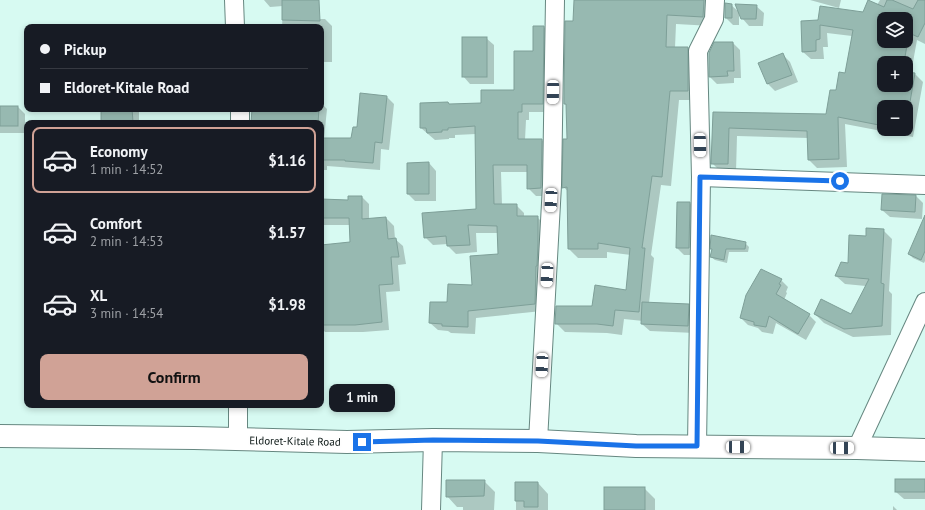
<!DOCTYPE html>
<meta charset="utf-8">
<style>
:root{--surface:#171b24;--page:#242831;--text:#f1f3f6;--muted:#9ea1a6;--line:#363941;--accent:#d0a296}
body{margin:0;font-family:"PT Sans",sans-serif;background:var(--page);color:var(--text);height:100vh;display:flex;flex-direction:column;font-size:15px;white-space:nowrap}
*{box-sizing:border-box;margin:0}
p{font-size:13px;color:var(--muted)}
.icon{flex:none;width:22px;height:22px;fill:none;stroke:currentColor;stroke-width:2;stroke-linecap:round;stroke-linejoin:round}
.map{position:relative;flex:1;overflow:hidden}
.details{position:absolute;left:24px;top:120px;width:300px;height:288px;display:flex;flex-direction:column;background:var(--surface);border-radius:8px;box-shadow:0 2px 6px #0003}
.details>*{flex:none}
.top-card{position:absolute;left:24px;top:24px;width:300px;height:88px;border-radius:8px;box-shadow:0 2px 6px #0003;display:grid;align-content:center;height:88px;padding:0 16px;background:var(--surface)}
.buttons{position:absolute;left:877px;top:12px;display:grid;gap:8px}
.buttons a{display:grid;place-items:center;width:36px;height:36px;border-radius:8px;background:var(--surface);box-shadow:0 2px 6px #0003;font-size:20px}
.end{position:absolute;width:18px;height:18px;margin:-9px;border:5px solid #1a73e8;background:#fff;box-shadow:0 0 0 2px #fff}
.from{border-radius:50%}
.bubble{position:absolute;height:28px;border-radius:8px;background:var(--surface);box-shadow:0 2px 6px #0003;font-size:13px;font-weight:800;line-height:28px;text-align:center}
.car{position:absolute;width:12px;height:24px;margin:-12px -6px;border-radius:5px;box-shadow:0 0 3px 1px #0007;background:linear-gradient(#fff 24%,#345 0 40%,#fff 0 76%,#345 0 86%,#fff 0)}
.top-card b{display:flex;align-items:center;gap:14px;height:38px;font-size:15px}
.top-card b+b{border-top:1px solid var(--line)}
.top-card i{width:10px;height:10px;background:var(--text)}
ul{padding:7px 0 0;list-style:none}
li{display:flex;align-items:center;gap:12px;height:66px;margin:0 8px 6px;padding:0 8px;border:2px solid transparent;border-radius:8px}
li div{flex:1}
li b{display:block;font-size:15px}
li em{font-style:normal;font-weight:800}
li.current{border-color:var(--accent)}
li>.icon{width:36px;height:36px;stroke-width:1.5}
.cta{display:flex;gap:8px;margin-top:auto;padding:8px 16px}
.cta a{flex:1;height:46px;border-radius:8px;background:var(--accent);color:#111;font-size:16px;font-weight:800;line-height:46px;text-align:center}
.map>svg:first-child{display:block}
.shadow{fill:#0003;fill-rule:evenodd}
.building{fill:#97b9b1;stroke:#7e9f98;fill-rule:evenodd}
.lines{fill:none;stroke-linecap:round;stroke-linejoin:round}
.minor-casing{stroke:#668780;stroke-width:20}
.trunk-casing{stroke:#668780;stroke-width:24}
.minor{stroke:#fff;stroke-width:18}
.trunk{stroke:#fff;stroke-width:22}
.route{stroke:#1a73e8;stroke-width:5}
.labels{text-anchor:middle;stroke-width:4;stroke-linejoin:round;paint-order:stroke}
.street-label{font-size:11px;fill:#071311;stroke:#fefefe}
</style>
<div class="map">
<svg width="925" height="510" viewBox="0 0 925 510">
<rect width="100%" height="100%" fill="#d7faf2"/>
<g class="shadow">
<path d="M264 0H306L311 19H325L332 26V62H321V27H282L283 6 270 7Z"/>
<path d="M575 0H706L712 26 676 24 675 48H688L697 57V100H679L671 186 661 185 651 255 654 258 649 303 688 305 695 312V333L650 331 642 324 643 321 624 319 622 335 607 333 565 332 556 323 627 291 631 255 607 252V258H578L569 249 568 191 563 187 568 140 567 106 565 104 566 22H574Z"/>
<path d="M810 0H841L839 8Z"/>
<path d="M880 0H925V44L917 40 911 73 915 74 923 82 913 137 845 124 847 167 817 168 809 160 808 138 737 136 736 172 720 171 712 163 714 113 827 115 845 74 852 36 827 33 828 47H823L824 59H811L803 52 818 21 863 13 877 5ZM884 19H906V41H884ZM884 63H906V85H884ZM884 107H906V129H884Z"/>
<path d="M731 5 739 12V25H733L726 18Z"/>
<path d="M756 6 764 13 763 26H749L742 18Z"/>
<path d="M544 27 551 35 550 112H529V120H526L525 140H542L550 148 549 196H536L528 188V172H501L502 205H516L524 213V217H537L545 225 542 311 476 318 475 334 451 333 448 331 438 330 430 323 448 303 473 286 499 255 498 233H476L477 252 456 254 448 246V244L433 245 425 237 477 210 476 134 455 135V138H449V139L435 140 421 128 448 103 450 105 482 104 515 91 534 52Z"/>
<path d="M486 38 494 45V84H470L463 76Z"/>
<path d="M733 43 740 50 741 78H734V83L717 84 710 77Z"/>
<path d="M783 55 790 62 798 82 775 91 768 84Z"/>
<path d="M387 97 394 104 389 150 381 149 380 170 327 166V170H321V123H251L253 109H321V103L327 109 324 139H352L358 128Z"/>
<path d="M0 107H18L25 114V133H0Z"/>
<path d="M102 109H139V123H103Z"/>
<path d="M429 163 436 171V201H415L408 194Z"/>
<path d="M916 196 923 203 922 219 890 217 882 210Z"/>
<path d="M362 197 369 204V220L386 218 394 226 395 239 403 246 406 264 398 265 400 291 386 292 389 330 363 332H325L321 328V245L351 243 350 225H321V200L349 201Z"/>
<path d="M690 203 697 210 696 255H684L677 248Z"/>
<path d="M883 230 892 239 889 291 892 294 891 335 853 337 824 323 815 314 852 315 866 286 845 284 836 276 849 264 867 237Z"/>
<path d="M925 242V261L924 263 913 258 909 254Z"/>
<path d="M745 243 749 247 748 252H729L727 263 715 260 711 257 712 249Z"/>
<path d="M781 280 788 287 786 292 787 293 784 300 809 315 816 322 806 340 776 323 773 334 762 332 758 328 748 325 741 318Z"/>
<path d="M925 480V499H904L896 492Z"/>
<path d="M484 481 495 492 494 510H463V507H457L447 496Z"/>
<path d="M516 483H538L548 494V510H516Z"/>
<path d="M644 488 655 499V510H605Z"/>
<path d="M893 506 897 510H893Z"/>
</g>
<g class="building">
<path d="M282 0H319L320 21 282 20Z"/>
<path d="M574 0H704L703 17 667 15 666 47H688V91H670L662 177 652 176 642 248H645L639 312 615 310 613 326 597 324H555L556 306H592L595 285 626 290 630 248 598 243V249H568L567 187 562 188 563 139H567L566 104H564L565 21H573Z"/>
<path d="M868 0 884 7 887 0H892L913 9 918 0H925V23L918 37 909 33 904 63H884V85H906V72L915 73 906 125V107H884V126L838 117 839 159 808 160 807 131 729 128 728 164H711L713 112 826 114 830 90H836L839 72 845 73 853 30 820 25V39L816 40V51L802 52 801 21 818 20 820 6 863 12ZM884 19H906V41H884Z"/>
<path d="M725 3 732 4V18H725Z"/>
<path d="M735 4 757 5 756 19H741Z"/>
<path d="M533 26H544L543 104H522V112H518V139H542L541 188 527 189V165H493L494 204H517V216H538V244L537 266H536L535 304 468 311V327L442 326V324L429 323 430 302H447L448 284 472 285 470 256 498 254 497 226 468 225 470 245 447 246 446 236 424 238 422 213 476 209 475 126 448 128V130H442V132L427 133 426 128H420V103L448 102 449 104 481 103V90H514V51H533Z"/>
<rect x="462" y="37" width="25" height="40"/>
<path d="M714 42H733L734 71H727L728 76 709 77V53Z"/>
<path d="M783 53 792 75 767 84 758 63Z"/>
<path d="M360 93 387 96 382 143 375 142 373 163 345 161V160H321V138H351L353 127H357Z"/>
<rect x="0" y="106" width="18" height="20"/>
<path d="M101 109H132L133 122 101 123Z"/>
<path d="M252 109H319L318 123H251Z"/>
<path d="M429 162V194H407V163Z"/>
<path d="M882 194 916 195 915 212 881 210Z"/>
<path d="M348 196H362V219L386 217 388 239 396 238 399 257H391L393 284 379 285 382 322 355 325H321V245L350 242 349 218H321V199L348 200Z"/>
<path d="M677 202H690L689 248H676Z"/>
<path d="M925 215V251L921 260 908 254Z"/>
<path d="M866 228 884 229 881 283 884 284 882 326 844 329 814 314 821 299 851 314 869 279 835 276 841 262 848 263 849 235 866 236Z"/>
<path d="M711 235 746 242 745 249H726L724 260 710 257 712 249H710Z"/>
<path d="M761 269 782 279 779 284 781 285 776 294 810 314 798 334 769 316 766 327 754 325V322L740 318 746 295Z"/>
<path d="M642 302 689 304 688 326 641 324Z"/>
<rect x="895" y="479" width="30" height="13"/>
<path d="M446 480H485L484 496 446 497Z"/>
<path d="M515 482H538V507H524V501H515Z"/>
<rect x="604" y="487" width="41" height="23"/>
</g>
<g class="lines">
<g class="minor-casing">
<g id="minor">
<path d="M234 0 235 27"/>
<path d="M240 109V123"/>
<path d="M701 177 925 185"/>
<path d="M238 439V405"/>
<path d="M538 441 552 185 555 0"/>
<path d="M697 446 701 177 698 51 714 19 715 0"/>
<path d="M857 448 925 302"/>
<path d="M431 510 433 440"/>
</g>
</g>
<g class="trunk-casing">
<path id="trunk" d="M0 436 194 438 347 442 433 440 538 441 636 446 857 448 925 450"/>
</g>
<use href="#minor" class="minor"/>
<use href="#trunk" class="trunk"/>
</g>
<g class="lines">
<path class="route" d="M362 442 433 440 538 441 636 446H697L700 177 840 181"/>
</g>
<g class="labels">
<g class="street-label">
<text transform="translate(295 441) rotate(1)" y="4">Eldoret-Kitale Road</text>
</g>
</g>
</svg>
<div class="buttons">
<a><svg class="icon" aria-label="layers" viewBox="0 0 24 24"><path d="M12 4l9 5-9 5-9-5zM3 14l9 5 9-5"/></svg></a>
<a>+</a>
<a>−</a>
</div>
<i class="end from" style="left:840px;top:181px"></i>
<i class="end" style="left:362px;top:442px"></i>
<div class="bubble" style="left:329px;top:384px;width:66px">1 min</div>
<i class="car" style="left:553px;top:92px;rotate:181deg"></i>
<i class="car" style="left:700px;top:145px;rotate:179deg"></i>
<i class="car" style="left:551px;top:200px;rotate:183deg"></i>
<i class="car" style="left:547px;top:275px;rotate:183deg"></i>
<i class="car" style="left:542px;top:365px;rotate:183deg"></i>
<i class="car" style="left:738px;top:447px;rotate:91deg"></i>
<i class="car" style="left:842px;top:448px;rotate:90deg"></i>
<div class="top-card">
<b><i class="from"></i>Pickup</b>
<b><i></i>Eldoret-Kitale Road</b>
</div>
<section class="details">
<ul>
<li class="current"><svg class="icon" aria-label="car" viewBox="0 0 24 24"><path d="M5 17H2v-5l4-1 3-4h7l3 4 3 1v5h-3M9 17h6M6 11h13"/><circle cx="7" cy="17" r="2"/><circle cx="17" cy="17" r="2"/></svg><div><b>Economy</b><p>1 min · 14:52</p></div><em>$1.16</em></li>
<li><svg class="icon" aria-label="car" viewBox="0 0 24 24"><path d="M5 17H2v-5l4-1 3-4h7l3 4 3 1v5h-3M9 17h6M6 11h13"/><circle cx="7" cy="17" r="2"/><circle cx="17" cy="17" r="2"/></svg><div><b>Comfort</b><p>2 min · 14:53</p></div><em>$1.57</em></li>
<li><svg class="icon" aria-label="car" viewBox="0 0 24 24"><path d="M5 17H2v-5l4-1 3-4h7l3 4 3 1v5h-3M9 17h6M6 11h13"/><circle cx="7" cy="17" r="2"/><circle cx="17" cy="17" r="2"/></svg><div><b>XL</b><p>3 min · 14:54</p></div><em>$1.98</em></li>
</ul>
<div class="cta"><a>Confirm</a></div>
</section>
</div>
